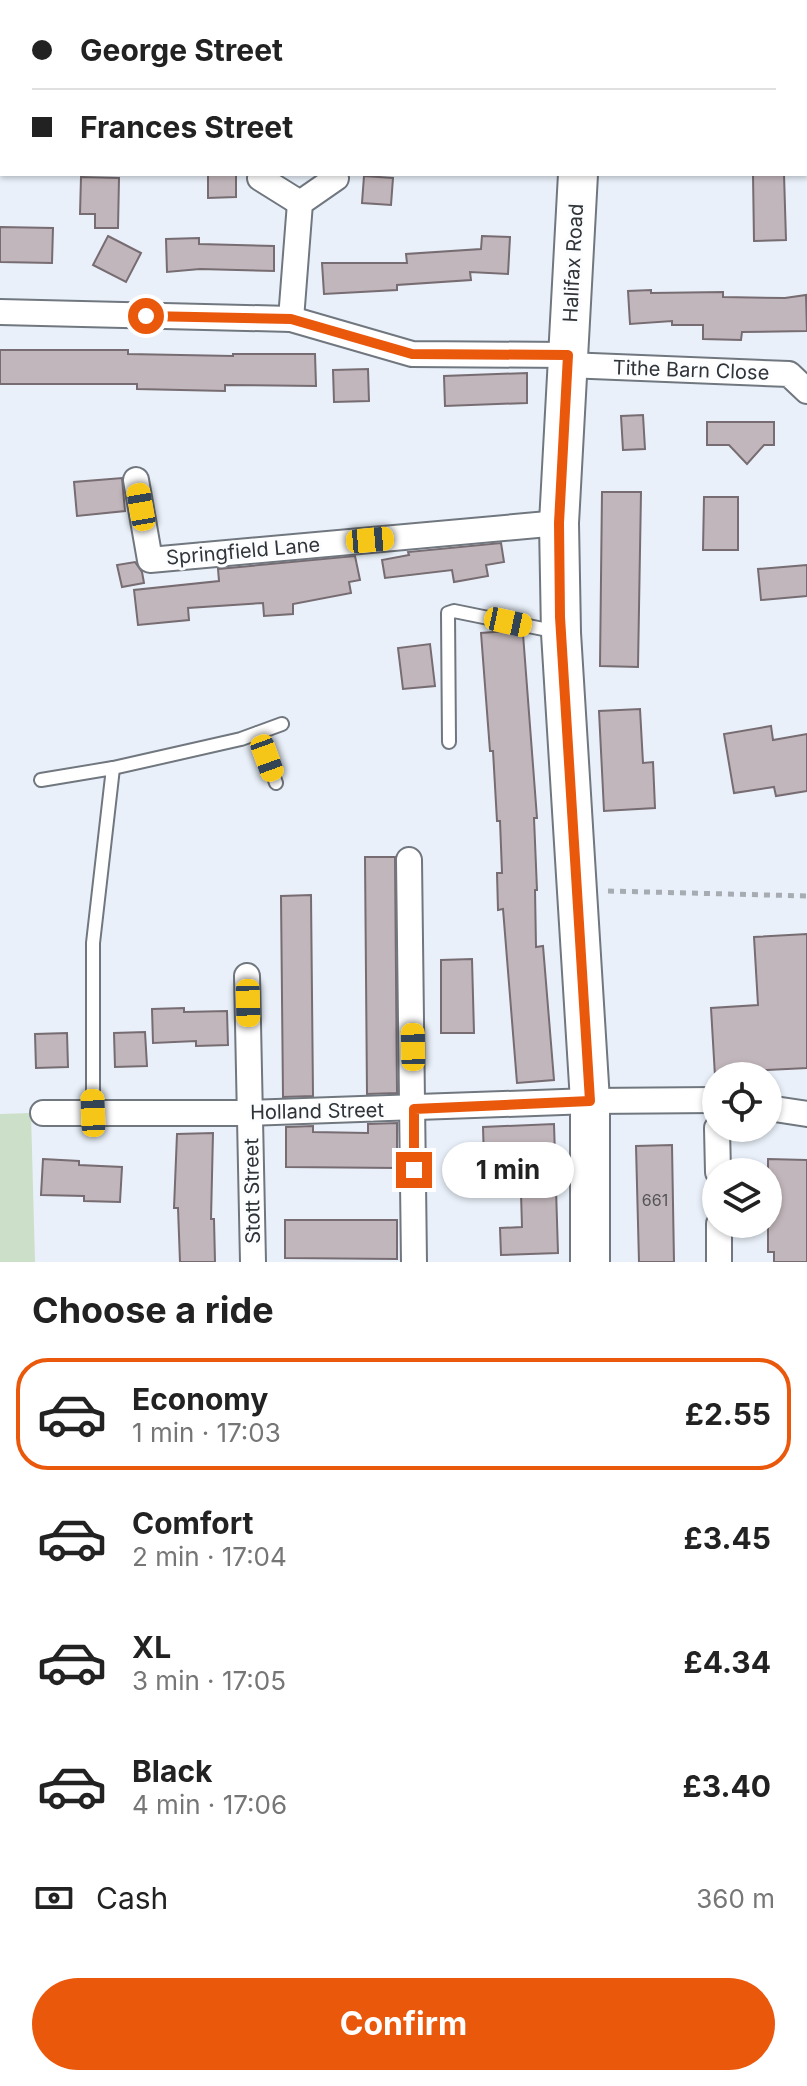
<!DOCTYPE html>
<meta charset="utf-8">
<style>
:root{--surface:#fff;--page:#f2f2f2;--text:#222;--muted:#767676;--line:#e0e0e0;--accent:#ea580c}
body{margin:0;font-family:Inter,sans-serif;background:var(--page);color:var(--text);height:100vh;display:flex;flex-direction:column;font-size:30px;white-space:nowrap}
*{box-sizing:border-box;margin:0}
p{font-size:26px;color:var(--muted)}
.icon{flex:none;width:44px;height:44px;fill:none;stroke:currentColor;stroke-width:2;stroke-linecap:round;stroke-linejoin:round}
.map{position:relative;height:1262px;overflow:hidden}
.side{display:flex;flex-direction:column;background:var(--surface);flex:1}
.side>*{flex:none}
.top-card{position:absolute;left:0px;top:0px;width:808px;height:176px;box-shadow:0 2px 6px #0004;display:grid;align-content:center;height:176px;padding:0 32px;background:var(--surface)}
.fabs{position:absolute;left:702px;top:1062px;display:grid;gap:16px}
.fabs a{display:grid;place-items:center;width:80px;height:80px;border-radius:50%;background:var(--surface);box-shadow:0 2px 6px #0004;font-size:40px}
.end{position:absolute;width:36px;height:36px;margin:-18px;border:10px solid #ea580c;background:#fff;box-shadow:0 0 0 4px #fff}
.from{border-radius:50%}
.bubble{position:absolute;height:56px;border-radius:28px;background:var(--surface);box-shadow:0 2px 6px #0004;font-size:26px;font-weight:700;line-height:56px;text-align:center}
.car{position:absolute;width:24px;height:48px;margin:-24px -12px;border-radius:10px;box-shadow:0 0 6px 2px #0007;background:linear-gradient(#f5c518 24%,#345 0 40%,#f5c518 0 76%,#345 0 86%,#f5c518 0)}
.top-card b{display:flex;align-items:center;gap:28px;height:76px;font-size:30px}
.top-card b+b{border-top:2px solid var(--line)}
.top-card i{width:20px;height:20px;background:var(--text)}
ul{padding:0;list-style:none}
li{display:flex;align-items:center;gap:24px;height:112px;margin:0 16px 12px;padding:0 16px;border:4px solid transparent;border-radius:32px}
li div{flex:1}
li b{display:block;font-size:30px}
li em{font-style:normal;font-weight:700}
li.selected{border-color:var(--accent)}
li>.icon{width:72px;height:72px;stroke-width:1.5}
h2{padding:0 32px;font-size:36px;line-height:96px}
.pay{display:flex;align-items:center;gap:20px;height:88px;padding:0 32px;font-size:30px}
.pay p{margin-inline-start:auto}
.button{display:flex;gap:16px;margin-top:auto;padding:16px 32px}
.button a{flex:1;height:92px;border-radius:48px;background:var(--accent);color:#fff;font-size:32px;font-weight:700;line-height:92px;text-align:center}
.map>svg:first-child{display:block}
.green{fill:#ccdfc8}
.building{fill:#c1b6bb;stroke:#766c71;stroke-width:2}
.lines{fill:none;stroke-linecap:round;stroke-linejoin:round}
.service-casing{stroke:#71777f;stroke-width:16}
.minor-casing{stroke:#71777f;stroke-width:28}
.trunk-casing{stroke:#71777f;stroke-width:42}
.path{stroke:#a7acb3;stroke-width:5;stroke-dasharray:6 6;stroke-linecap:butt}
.service{stroke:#fff;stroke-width:12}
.minor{stroke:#fff;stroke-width:24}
.trunk{stroke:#fff;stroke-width:38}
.route{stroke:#ea580c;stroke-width:10}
.labels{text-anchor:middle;stroke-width:6;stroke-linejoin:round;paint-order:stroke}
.number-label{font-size:16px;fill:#555458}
.street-label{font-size:20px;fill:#313437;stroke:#fbfdff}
</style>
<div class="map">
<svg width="807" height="1262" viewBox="0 0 807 1262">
<rect width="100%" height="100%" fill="#e9f0f9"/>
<path class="green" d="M31 1113 35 1262H0V1114Z"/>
<g class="building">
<path d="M208 174H236V197L208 198Z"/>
<path d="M753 174H784L786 240 754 241Z"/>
<path d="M364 176 393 178 391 205 362 203Z"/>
<path d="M81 177 119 178 118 228H95V214H80Z"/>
<path d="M0 227 53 228 52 263 0 262Z"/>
<path d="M108 236 141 253 126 282 93 265Z"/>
<path d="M482 236 510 237 508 274 470 272 471 280 397 285V290L324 294 322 263H407L406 254 481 249Z"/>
<path d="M199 238V244L274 246V271L200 269 167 272 166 239Z"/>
<path d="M651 290V293L723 292V297L785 298 806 295 807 331 742 332 741 340 703 339V325H672V321L630 324 628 291Z"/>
<path d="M0 350H128V354L233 356V354H315L316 386 225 385V391L137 389V384H0Z"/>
<path d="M368 369 369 401 334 402 333 370Z"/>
<path d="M527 373V403L445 406 444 376Z"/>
<path d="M643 415 645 449 623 450 621 416Z"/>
<path d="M707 422H774V445H764L747 464 729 445H707Z"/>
<path d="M122 478 125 511 77 516 74 482Z"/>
<path d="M602 492H641L638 667 600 666Z"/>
<path d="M704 497H738V550H703Z"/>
<path d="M501 543 504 562 486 565 488 576 454 582 452 570 385 578 382 560 409 555 408 552Z"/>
<path d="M355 556 360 580 349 582 351 593 293 604V614L264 616 263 603 188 608 189 620 138 625 134 590 219 581 218 569Z"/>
<path d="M135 562 142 572 144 583 122 587 117 565Z"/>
<path d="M807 565V596L761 600 758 569Z"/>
<path d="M507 631 523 634 537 818H534L537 890H535L536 947 543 946 554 1080 517 1083 503 909 498 910 497 873H502L500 821H497L493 751H490L481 633Z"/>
<path d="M430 644 435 686 403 689 398 648Z"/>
<path d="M640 709 643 763 653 762 655 808 604 811 599 711Z"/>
<path d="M771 726 773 740 807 734V791L776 796 774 787 734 793 724 734Z"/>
<path d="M365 857H395L397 1093 367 1094Z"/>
<path d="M311 895 313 1096 283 1097 281 896Z"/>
<path d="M807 934V1068L746 1071V1076H715L711 1008 758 1005 754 937Z"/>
<path d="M472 959 474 1033H441V960Z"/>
<path d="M184 1008V1012L227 1011 228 1045 196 1046V1041L153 1043 152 1009Z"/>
<path d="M145 1032 147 1066 115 1067 114 1033Z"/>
<path d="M67 1033 68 1067 36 1068 35 1034Z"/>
<path d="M397 1123V1168L286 1167V1127L313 1126V1132L368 1133V1124Z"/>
<path d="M554 1124 558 1253 501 1255 500 1228 522 1227 520 1159 484 1160 483 1127Z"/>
<path d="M213 1133 211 1219H214L215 1262H180L178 1208H174L177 1134Z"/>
<path d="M672 1145 674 1262H639L636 1146Z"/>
<path d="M43 1159 79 1161V1165L122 1167 120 1202 84 1201V1196L41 1195Z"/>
<path d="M768 1159 807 1160V1262H774V1252H768Z"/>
<path d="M285 1220H397V1259L285 1258Z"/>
</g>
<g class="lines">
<g class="service-casing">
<g id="service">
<path d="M258 733 276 783"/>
<path d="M449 742 448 613 454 611 558 632"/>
<path d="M113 768 241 739 282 724"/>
<path d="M41 780 113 768 93 943V1113"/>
</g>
</g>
<g class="minor-casing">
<g id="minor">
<path d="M226 0 239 2"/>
<path d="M771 0 772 2"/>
<path d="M806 60 807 62"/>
<path d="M260 178 300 203"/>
<path d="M0 312 291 319 412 354 568 355"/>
<path d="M291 319 300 203 336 178"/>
<path d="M567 365 789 374 807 391"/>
<path d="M136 480 150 560 559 523"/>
<path d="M409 860 414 1262"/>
<path d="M247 976 253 1262"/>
<path d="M768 1108 807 1114"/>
<path d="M43 1113H250L590 1101 716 1100"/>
<path d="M717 1128 718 1172"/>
<path d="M719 1224V1262"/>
</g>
</g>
<g class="trunk-casing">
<g id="trunk">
<path d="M582 0V2"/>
<path d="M578 174 559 523 561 633 590 1101V1262"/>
</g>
</g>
<path class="path" d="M608 891 807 896"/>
<use href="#service" class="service"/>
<use href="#minor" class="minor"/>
<use href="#trunk" class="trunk"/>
</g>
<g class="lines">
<path class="route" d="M146 316 291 319 412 354 568 355 559 523 560 617 590 1101 414 1109V1170"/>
</g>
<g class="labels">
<g class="number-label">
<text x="655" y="1206">661</text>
</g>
<g class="street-label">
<text transform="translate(573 263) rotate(-87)" y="7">Halifax Road</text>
<text transform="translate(691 370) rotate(2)" y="7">Tithe Barn Close</text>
<text transform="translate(243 551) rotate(-5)" y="7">Springfield Lane</text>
<text transform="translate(317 1111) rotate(-1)" y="7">Holland Street</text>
<text transform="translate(252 1191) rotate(-91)" y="7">Stott Street</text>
</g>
</g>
</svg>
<div class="fabs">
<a><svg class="icon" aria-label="locate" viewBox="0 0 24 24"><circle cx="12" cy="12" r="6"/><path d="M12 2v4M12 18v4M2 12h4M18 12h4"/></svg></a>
<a><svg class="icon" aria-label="layers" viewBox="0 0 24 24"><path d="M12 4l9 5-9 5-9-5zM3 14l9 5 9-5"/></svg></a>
</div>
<i class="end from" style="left:146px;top:316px"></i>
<i class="end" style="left:414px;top:1170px"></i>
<div class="bubble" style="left:442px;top:1142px;width:132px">1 min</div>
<i class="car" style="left:141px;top:507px;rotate:350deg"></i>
<i class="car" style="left:370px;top:540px;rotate:85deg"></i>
<i class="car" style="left:508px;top:622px;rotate:102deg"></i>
<i class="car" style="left:267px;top:758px;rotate:160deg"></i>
<i class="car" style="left:248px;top:1003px;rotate:179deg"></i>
<i class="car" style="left:413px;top:1047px;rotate:359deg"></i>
<i class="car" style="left:93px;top:1113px;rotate:358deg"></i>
<div class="top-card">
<b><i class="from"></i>George Street</b>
<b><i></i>Frances Street</b>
</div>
</div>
<section class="side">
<h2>Choose a ride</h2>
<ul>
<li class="selected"><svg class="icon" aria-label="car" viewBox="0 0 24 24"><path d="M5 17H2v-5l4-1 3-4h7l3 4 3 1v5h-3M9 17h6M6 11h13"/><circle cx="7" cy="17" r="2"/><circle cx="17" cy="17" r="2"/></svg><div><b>Economy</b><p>1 min · 17:03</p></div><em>£2.55</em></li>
<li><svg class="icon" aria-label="car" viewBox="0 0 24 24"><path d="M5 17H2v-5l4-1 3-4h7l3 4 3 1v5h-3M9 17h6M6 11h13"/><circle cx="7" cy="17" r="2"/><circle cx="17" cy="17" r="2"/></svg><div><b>Comfort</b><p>2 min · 17:04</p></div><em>£3.45</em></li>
<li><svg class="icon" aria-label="car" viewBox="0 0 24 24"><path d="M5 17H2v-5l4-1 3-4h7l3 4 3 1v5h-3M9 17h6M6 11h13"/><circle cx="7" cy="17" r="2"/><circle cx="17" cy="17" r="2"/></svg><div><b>XL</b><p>3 min · 17:05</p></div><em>£4.34</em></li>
<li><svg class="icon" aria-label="car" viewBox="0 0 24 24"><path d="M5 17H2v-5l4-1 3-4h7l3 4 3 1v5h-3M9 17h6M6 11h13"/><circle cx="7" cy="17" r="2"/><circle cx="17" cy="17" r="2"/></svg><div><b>Black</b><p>4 min · 17:06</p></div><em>£3.40</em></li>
</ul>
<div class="pay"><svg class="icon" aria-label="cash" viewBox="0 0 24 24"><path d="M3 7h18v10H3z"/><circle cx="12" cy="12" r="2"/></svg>Cash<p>360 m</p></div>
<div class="button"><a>Confirm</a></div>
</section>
